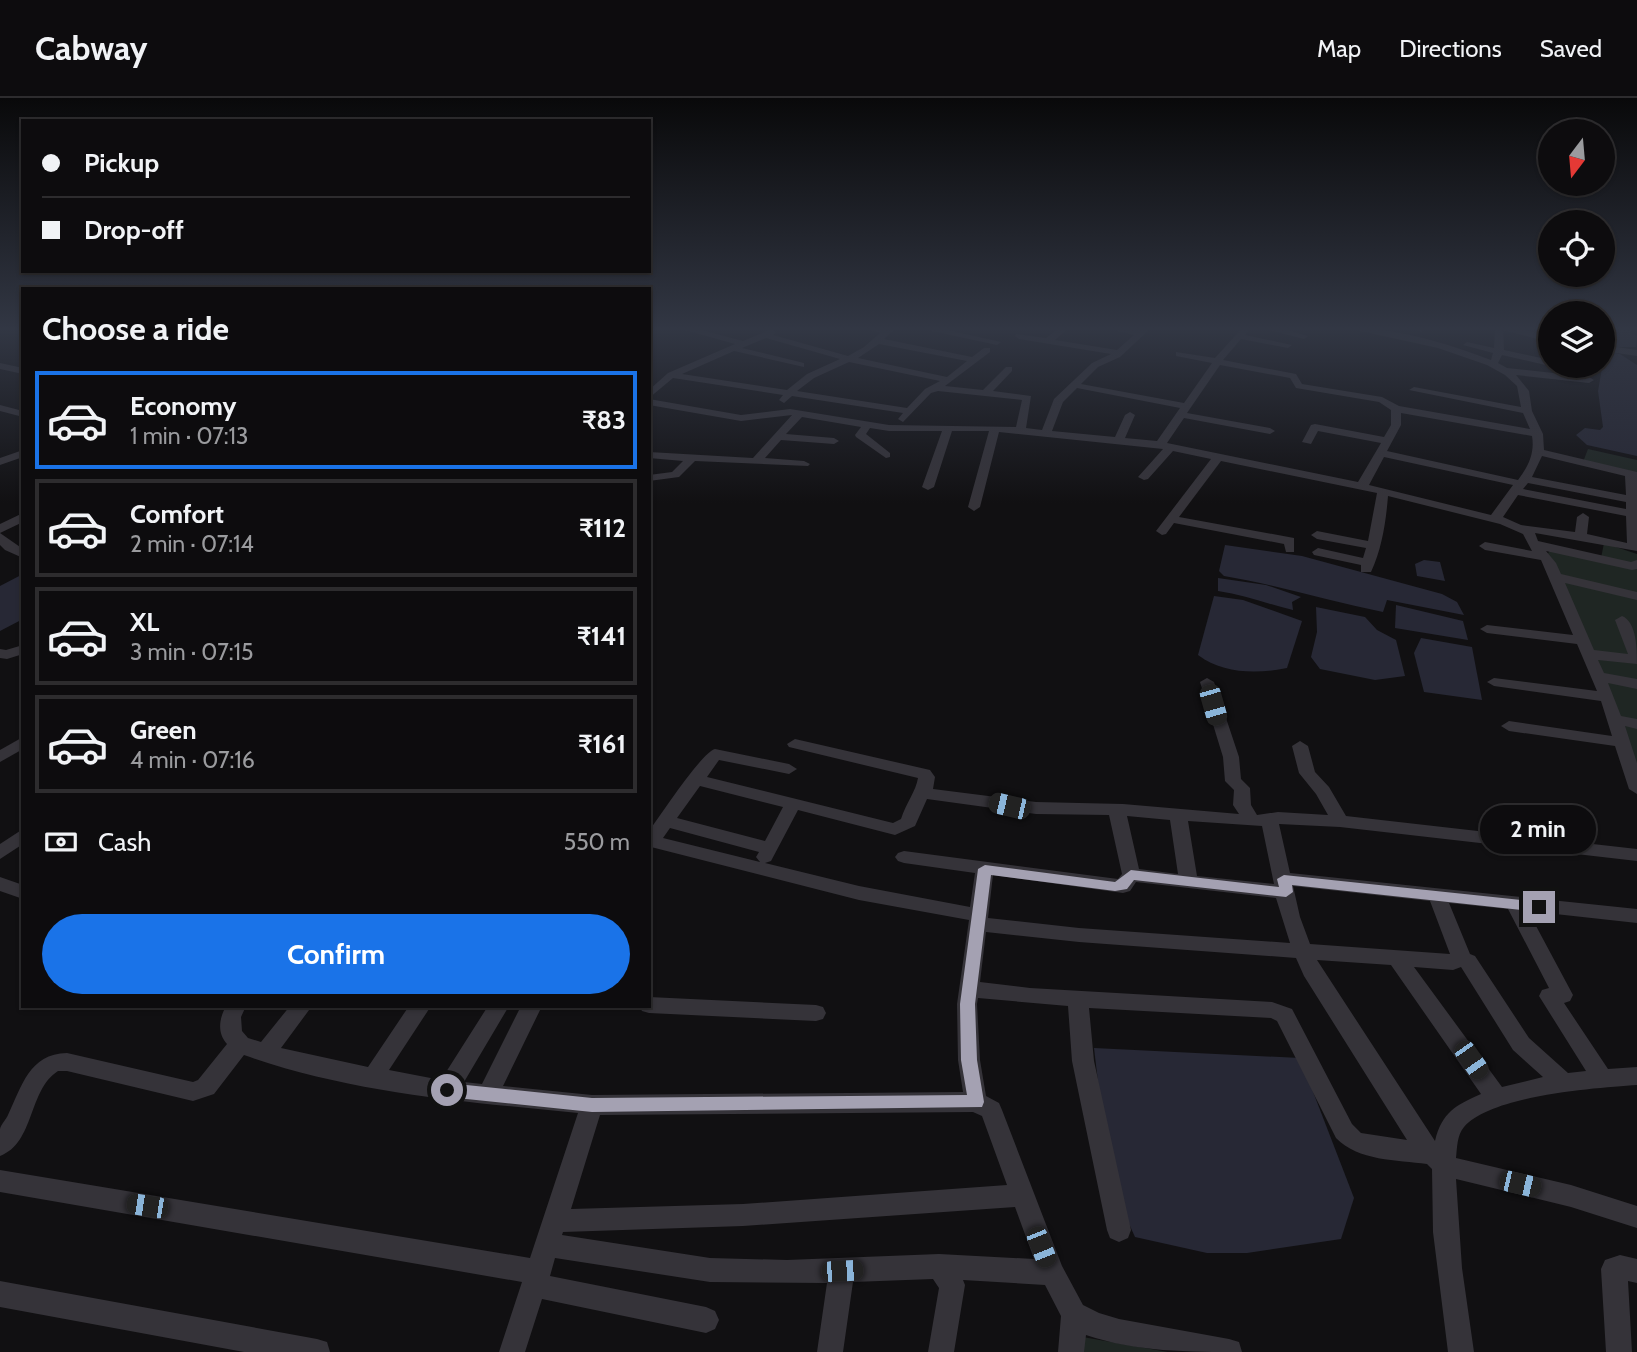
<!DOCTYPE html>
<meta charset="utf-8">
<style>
:root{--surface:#0d0c0e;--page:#1b1a1c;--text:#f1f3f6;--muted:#9a9b9e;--line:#2d2c2e;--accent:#1a73e8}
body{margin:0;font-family:Cabin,sans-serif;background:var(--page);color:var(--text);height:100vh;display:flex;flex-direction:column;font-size:26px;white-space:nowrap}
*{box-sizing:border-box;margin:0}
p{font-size:23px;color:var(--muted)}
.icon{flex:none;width:38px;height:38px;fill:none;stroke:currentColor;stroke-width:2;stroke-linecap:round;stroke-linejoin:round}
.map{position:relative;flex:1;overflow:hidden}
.details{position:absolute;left:21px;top:189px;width:630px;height:721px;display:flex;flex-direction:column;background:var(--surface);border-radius:0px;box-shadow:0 2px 5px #0004,0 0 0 2px var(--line)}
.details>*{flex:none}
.banner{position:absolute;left:21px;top:21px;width:630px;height:154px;border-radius:0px;box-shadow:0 2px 5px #0004,0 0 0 2px var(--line);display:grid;align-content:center;height:154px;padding:0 21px;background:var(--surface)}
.needle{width:46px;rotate:196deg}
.fabs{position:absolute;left:1538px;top:21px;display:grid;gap:14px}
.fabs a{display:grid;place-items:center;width:77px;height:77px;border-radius:50%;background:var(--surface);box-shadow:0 2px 5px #0004,0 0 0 2px var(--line);font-size:35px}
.end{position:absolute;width:32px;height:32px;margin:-16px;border:9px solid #a4a1b2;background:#111;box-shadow:0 0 0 4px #111}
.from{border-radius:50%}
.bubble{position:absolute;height:49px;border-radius:24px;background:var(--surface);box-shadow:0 2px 5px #0004,0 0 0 2px var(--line);font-size:23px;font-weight:700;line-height:49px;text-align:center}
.car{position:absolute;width:21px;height:42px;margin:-21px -10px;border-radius:9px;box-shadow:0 0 5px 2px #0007;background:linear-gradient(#222 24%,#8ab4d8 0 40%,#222 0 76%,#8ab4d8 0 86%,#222 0)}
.banner b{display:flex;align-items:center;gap:24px;height:66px;font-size:26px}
.banner b+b{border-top:2px solid var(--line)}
.banner i{width:18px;height:18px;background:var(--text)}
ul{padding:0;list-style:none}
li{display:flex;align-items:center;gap:21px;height:98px;margin:0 14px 10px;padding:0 7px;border:4px solid var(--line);border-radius:0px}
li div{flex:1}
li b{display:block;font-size:26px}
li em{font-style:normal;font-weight:700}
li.active{border-color:var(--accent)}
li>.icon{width:63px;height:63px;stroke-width:1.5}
h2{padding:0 21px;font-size:32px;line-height:84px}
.pay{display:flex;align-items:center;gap:18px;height:77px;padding:0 21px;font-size:26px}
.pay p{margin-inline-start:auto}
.button{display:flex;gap:14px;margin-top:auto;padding:14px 21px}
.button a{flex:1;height:80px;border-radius:42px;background:var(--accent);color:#fff;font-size:28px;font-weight:700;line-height:80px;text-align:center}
header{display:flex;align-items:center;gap:42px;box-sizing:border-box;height:98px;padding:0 35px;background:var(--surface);border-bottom:2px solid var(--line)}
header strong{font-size:33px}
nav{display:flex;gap:38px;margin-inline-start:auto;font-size:24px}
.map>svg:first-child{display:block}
.green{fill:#1f2623}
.water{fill:#272835}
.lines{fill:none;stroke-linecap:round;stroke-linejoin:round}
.minor{fill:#353339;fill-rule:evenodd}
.tertiary{fill:#353339;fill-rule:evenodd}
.route{fill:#a4a1b2}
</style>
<header>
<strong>Cabway</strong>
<nav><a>Map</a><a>Directions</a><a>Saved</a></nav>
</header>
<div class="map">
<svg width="1637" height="1254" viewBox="0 0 1637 1254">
<rect width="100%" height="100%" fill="#111012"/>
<g class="green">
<path d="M1588 351 1637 362V376L1583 364Z"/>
<path d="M1604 445 1637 456V667L1547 457 1552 449 1601 460Z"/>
<path d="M1077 1238 1168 1254H1077Z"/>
</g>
<g class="water">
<path d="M1603 229H1632L1630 235 1637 238 1636 249H1607Z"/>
<path d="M1603 253 1620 256 1637 267V358L1587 347 1576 337 1585 330 1600 332 1603 329 1598 293 1602 270 1596 268H1603Z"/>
<path d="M1225 447 1302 458 1442 496 1457 504 1464 517 1387 502 1383 514C1329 503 1278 487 1224 478L1219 473Z"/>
<path d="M1424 462 1440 464 1445 483 1417 478 1415 466Z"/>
<path d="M23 476V521L0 533V488Z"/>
<path d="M1218 480 1266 487 1301 499 1292 504 1293 512C1268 506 1244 497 1218 493Z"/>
<path d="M1214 498 1243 502 1302 523 1287 570C1257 576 1223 576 1198 557Z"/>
<path d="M1396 507 1463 523 1468 542 1395 530Z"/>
<path d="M1316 509 1365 519 1377 532 1396 542 1405 578 1375 582 1320 571 1311 559 1317 534Z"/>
<path d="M1421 540 1472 549 1482 602 1424 594 1414 555Z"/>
<path d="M1094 950 1300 960 1354 1100 1341 1141 1247 1155H1207L1135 1139 1110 1084Z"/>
</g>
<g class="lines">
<g class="minor">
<path d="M674 229H690L743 243 772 231 776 234 773 237 848 258 864 249 880 235 861 229H897L884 241 972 259 984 250H990V254L945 288 983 292 1006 269H1012V273L993 293 1031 298 1026 330 1042 332 1054 301 1092 265 1111 256 1019 241 1015 238 1016 236 1046 240 1060 229H1070L1055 242 1117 252 1134 237 1102 229 1139 232 1142 229H1152L1120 259 1098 269 1081 286 1184 305 1212 265 1176 258V254L1215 260 1243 229H1252L1245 237 1292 247 1288 250 1241 241 1223 262 1296 276 1302 286 1382 299 1399 308 1530 331 1523 315 1409 292 1414 289 1521 309 1517 288 1505 277 1487 267 1438 250 1342 229C1392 229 1444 244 1491 262L1493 255 1463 247 1467 244 1494 250 1495 230 1503 229 1504 252 1550 262V268L1502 257 1498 265 1507 270 1589 279 1594 282 1589 285 1516 277 1529 293 1532 313 1543 336 1544 352 1637 374V453L1535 435 1538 443 1631 464 1637 462V471L1632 472 1546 453 1556 465 1561 476 1637 494V502L1565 485 1594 552 1628 556 1615 522 1622 518C1637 524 1637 552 1637 566L1598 562 1604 575 1637 581V591L1608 585 1621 618 1637 621V631L1625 628 1637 665V696L1629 691 1615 648 1509 633 1501 628 1509 623 1612 638 1601 603 1494 588 1487 584 1494 580 1597 593 1577 546 1487 535 1480 531 1487 527 1573 537 1541 462 1485 452 1479 448 1485 444 1532 453 1523 436 1500 426 1388 398C1386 423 1382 451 1371 474H1361V467L1314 457 1312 454 1318 450 1363 460 1366 450 1317 441 1311 437 1317 433 1368 443 1377 395 1221 363 1179 419 1294 440V454H1286L1284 446 1174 425 1166 436 1162 437 1156 433 1211 361 1173 353 1148 381 1144 382 1138 379 1163 351 999 334 980 409 974 413 968 409 989 333H952L934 389 928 392 922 389 942 333H889L870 330 866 336 890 355V359L886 360 856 339 855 337 861 329 802 319 786 336 834 340 839 343 834 346 781 342 765 360 804 363 810 366 808 368 695 363 679 379 649 383V377L672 374 683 363 649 360V354L753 360 792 317 741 323 649 307V301L741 317 790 311 889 327 1016 329 1022 302 938 293 931 295 903 324 898 321 903 315 792 298 784 305 779 302 783 297 673 280 649 300V292L668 275 735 246ZM766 240 840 261 807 276 787 292 682 276 734 253 804 269V265L742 250ZM879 246 967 263 947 279 858 260ZM849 264 940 283 925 291 907 310 797 293 814 280ZM1220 267 1290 280 1296 290 1379 304 1391 312V327L1384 339 1315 326 1311 327 1302 344 1311 346 1318 333 1381 345 1358 384 1167 345 1184 320 1270 336 1275 333 1270 330 1187 315ZM1077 290 1180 310 1157 343 1125 340 1135 317 1130 314 1125 317 1115 339 1052 333 1063 304ZM1401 315 1532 338C1535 355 1528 369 1518 382L1387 353 1401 327ZM1542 358 1625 378 1626 397 1532 379ZM1384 359 1513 387 1491 417 1369 387ZM1528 385 1626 404V411L1523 391ZM1518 397 1626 418 1627 445 1587 436 1589 419 1583 415 1577 419 1575 434 1521 427 1503 419Z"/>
<path d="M913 229H934L1001 244 997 247Z"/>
<path d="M1257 229H1276L1308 238 1304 241Z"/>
<path d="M1408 229H1424L1425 231 1421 234Z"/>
<path d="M1544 229H1550V239L1547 238Z"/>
<path d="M0 265 23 270V276L0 271Z"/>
<path d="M0 307 23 313V319L0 313Z"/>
<path d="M23 352V359L0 367V360Z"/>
<path d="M23 415V424L0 435V426Z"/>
<path d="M0 435 23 451V460L5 452 0 447Z"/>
<path d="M23 547V556L7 561 0 560V551L6 552Z"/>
<path d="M1207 580 1214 584 1239 659 1241 681 1250 690 1251 707 1257 717 1278 714 1328 717 1316 696 1299 675 1292 648 1300 643 1308 648 1315 674 1329 689 1346 718 1637 751V763L1340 729 1279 726 1290 775 1637 811V825L1528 813 1573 897 1570 903 1564 905 1608 971 1637 969V987C1595 990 1492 997 1464 1029 1457 1037 1457 1050 1456 1060L1571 1087 1637 1108V1130L1571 1109 1456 1081 1462 1170 1474 1254H1448L1433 1134 1432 1071 1427 1066C1397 1062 1358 1063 1336 1040L1277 923 1271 920 1089 910 1094 963 1131 1132 1128 1140 1119 1144 1110 1140 1107 1132 1072 963 1068 908 978 900 977 906 980 962 986 998 999 1005 1002 1012 1062 1168 1083 1207 1099 1215 1119 1221 1229 1241 1239 1244 1242 1254C1189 1254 1136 1254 1086 1237L1084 1254H1058L1061 1218 1045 1187 963 1182 965 1187 954 1254H928L939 1190 933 1181 853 1184 843 1254H817L827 1185 710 1184 555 1160 550 1178 706 1209 715 1213 719 1222 715 1231 706 1235 542 1201 525 1254H499L522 1184 0 1094V1072L530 1160 578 1015C467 1004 350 995 244 957L214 996 193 1003 67 973H58C28 992 35 1045 0 1058 0 1050 0 1039 0 1031 1 1026 6 1022 8 1017 22 988 29 956 67 955L193 984 198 982 227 946C217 935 219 921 226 908H246L241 919 242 933 248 940 261 944 290 908H312L281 950 368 969 409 908H431L389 972 441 982 488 908H509L464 984 482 986 521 908H542L503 988 592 997 963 994 958 962 957 906 969 822 859 802 651 749 649 733C660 718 702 654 715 651L789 666 797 671 789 676 719 662 707 679 893 725 901 721C906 705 916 693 918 680L789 649 787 646 795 641 930 672 935 679 933 691 1036 704 1123 706 1239 716 1233 707 1234 692 1225 683 1223 659 1200 584ZM700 688 783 709 765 743 677 720ZM927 701 1036 716 1109 717 1122 776 1118 781 904 753 898 755 895 759 898 763 904 765 975 775 970 809 859 788 765 765 771 763 798 712 895 737 915 728ZM1127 718 1170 722 1178 776 1139 771ZM1188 723 1262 728 1274 786 1197 778ZM670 730 759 754 756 759 760 764 663 740ZM993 777 1123 795 1130 793 1136 784 1276 800 1290 845 1079 830 988 820ZM1293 788 1430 803 1450 856 1310 846 1300 819ZM1449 805 1508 811 1549 890 1542 892 1539 898 1586 973 1568 975 1529 940 1475 858 1470 856ZM986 834 1079 844 1296 860 1304 878 1407 1042 1361 1035 1352 1026 1292 911 1272 904 1030 890 980 884ZM1317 862 1391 867 1481 996C1456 1007 1442 1014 1435 1043ZM1414 869 1453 872 1461 869 1513 952 1543 979 1502 989ZM973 1014 982 1018 1007 1087 743 1106 571 1111 600 1017ZM1015 1109 1034 1161 939 1156 787 1162 710 1160 562 1137 563 1134 743 1128Z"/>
<path d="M23 639V651L0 664V652Z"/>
<path d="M23 731V746L0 761V746Z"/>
<path d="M0 779 23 787V801L0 793Z"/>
<path d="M649 899 816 907 823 909 826 915 823 921 816 923 649 915 642 913 639 908H649Z"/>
<path d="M1620 1157 1637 1161V1185L1628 1183 1632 1254H1606L1601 1171 1605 1162Z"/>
<path d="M0 1183 317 1241 327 1244 330 1254H244L0 1209Z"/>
</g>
<g class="tertiary">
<path d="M1489 229H1511L1550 238V244Z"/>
<path d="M1603 247 1637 252V258L1603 253Z"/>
</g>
</g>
<linearGradient id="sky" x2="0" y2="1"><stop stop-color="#09090a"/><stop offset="0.57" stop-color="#323744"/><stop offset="1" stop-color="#323744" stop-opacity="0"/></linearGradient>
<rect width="1637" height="405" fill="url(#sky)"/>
<path class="route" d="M985 767 1115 784 1131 772 1279 789 1277 781 1284 777 1539 804 1546 809 1539 814 1292 787 1293 794 1286 799 1134 782 1127 791 1115 793 991 777 975 906 977 962 984 1004 982 1009 592 1014 447 999 439 992 447 985 592 1000 967 997 961 962 960 906 978 771Z"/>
</svg>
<div class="fabs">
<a><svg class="needle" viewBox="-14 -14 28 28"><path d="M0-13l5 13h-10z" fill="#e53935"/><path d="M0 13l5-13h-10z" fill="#9a9b9e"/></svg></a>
<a><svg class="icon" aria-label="locate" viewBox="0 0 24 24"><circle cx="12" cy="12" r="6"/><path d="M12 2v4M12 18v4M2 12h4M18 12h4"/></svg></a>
<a><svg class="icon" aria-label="layers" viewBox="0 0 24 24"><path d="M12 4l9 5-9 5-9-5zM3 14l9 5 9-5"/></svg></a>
</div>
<i class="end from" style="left:447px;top:992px"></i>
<i class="end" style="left:1539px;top:809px"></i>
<div class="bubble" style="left:1480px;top:707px;width:116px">2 min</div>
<i class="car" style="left:1213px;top:607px;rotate:164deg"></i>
<i class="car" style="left:1009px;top:708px;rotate:283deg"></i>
<i class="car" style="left:1471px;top:962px;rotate:145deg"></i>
<i class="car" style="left:1520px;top:1086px;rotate:103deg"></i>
<i class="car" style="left:147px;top:1108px;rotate:279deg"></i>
<i class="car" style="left:1041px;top:1149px;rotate:158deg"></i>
<i class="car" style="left:842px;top:1173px;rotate:87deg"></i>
<div class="banner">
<b><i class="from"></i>Pickup</b>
<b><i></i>Drop-off</b>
</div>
<section class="details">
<h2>Choose a ride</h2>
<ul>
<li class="active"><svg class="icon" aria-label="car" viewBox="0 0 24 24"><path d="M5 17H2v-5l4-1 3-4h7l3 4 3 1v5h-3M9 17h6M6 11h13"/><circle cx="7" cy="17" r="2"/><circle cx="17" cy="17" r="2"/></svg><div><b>Economy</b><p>1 min · 07:13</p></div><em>₹83</em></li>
<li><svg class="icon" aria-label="car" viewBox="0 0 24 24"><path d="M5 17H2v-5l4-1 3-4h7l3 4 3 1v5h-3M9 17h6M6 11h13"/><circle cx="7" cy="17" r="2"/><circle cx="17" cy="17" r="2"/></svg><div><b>Comfort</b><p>2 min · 07:14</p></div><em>₹112</em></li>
<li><svg class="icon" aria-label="car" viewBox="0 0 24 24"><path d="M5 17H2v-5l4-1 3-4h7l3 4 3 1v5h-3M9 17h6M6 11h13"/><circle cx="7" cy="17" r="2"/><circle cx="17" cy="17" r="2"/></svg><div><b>XL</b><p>3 min · 07:15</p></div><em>₹141</em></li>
<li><svg class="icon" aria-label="car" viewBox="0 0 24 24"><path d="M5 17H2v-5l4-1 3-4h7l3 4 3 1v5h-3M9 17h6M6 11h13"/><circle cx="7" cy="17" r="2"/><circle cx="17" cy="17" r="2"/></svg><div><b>Green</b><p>4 min · 07:16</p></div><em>₹161</em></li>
</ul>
<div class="pay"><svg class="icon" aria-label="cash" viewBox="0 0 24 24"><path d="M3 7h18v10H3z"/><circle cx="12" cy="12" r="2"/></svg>Cash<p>550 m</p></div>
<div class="button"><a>Confirm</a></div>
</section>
</div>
